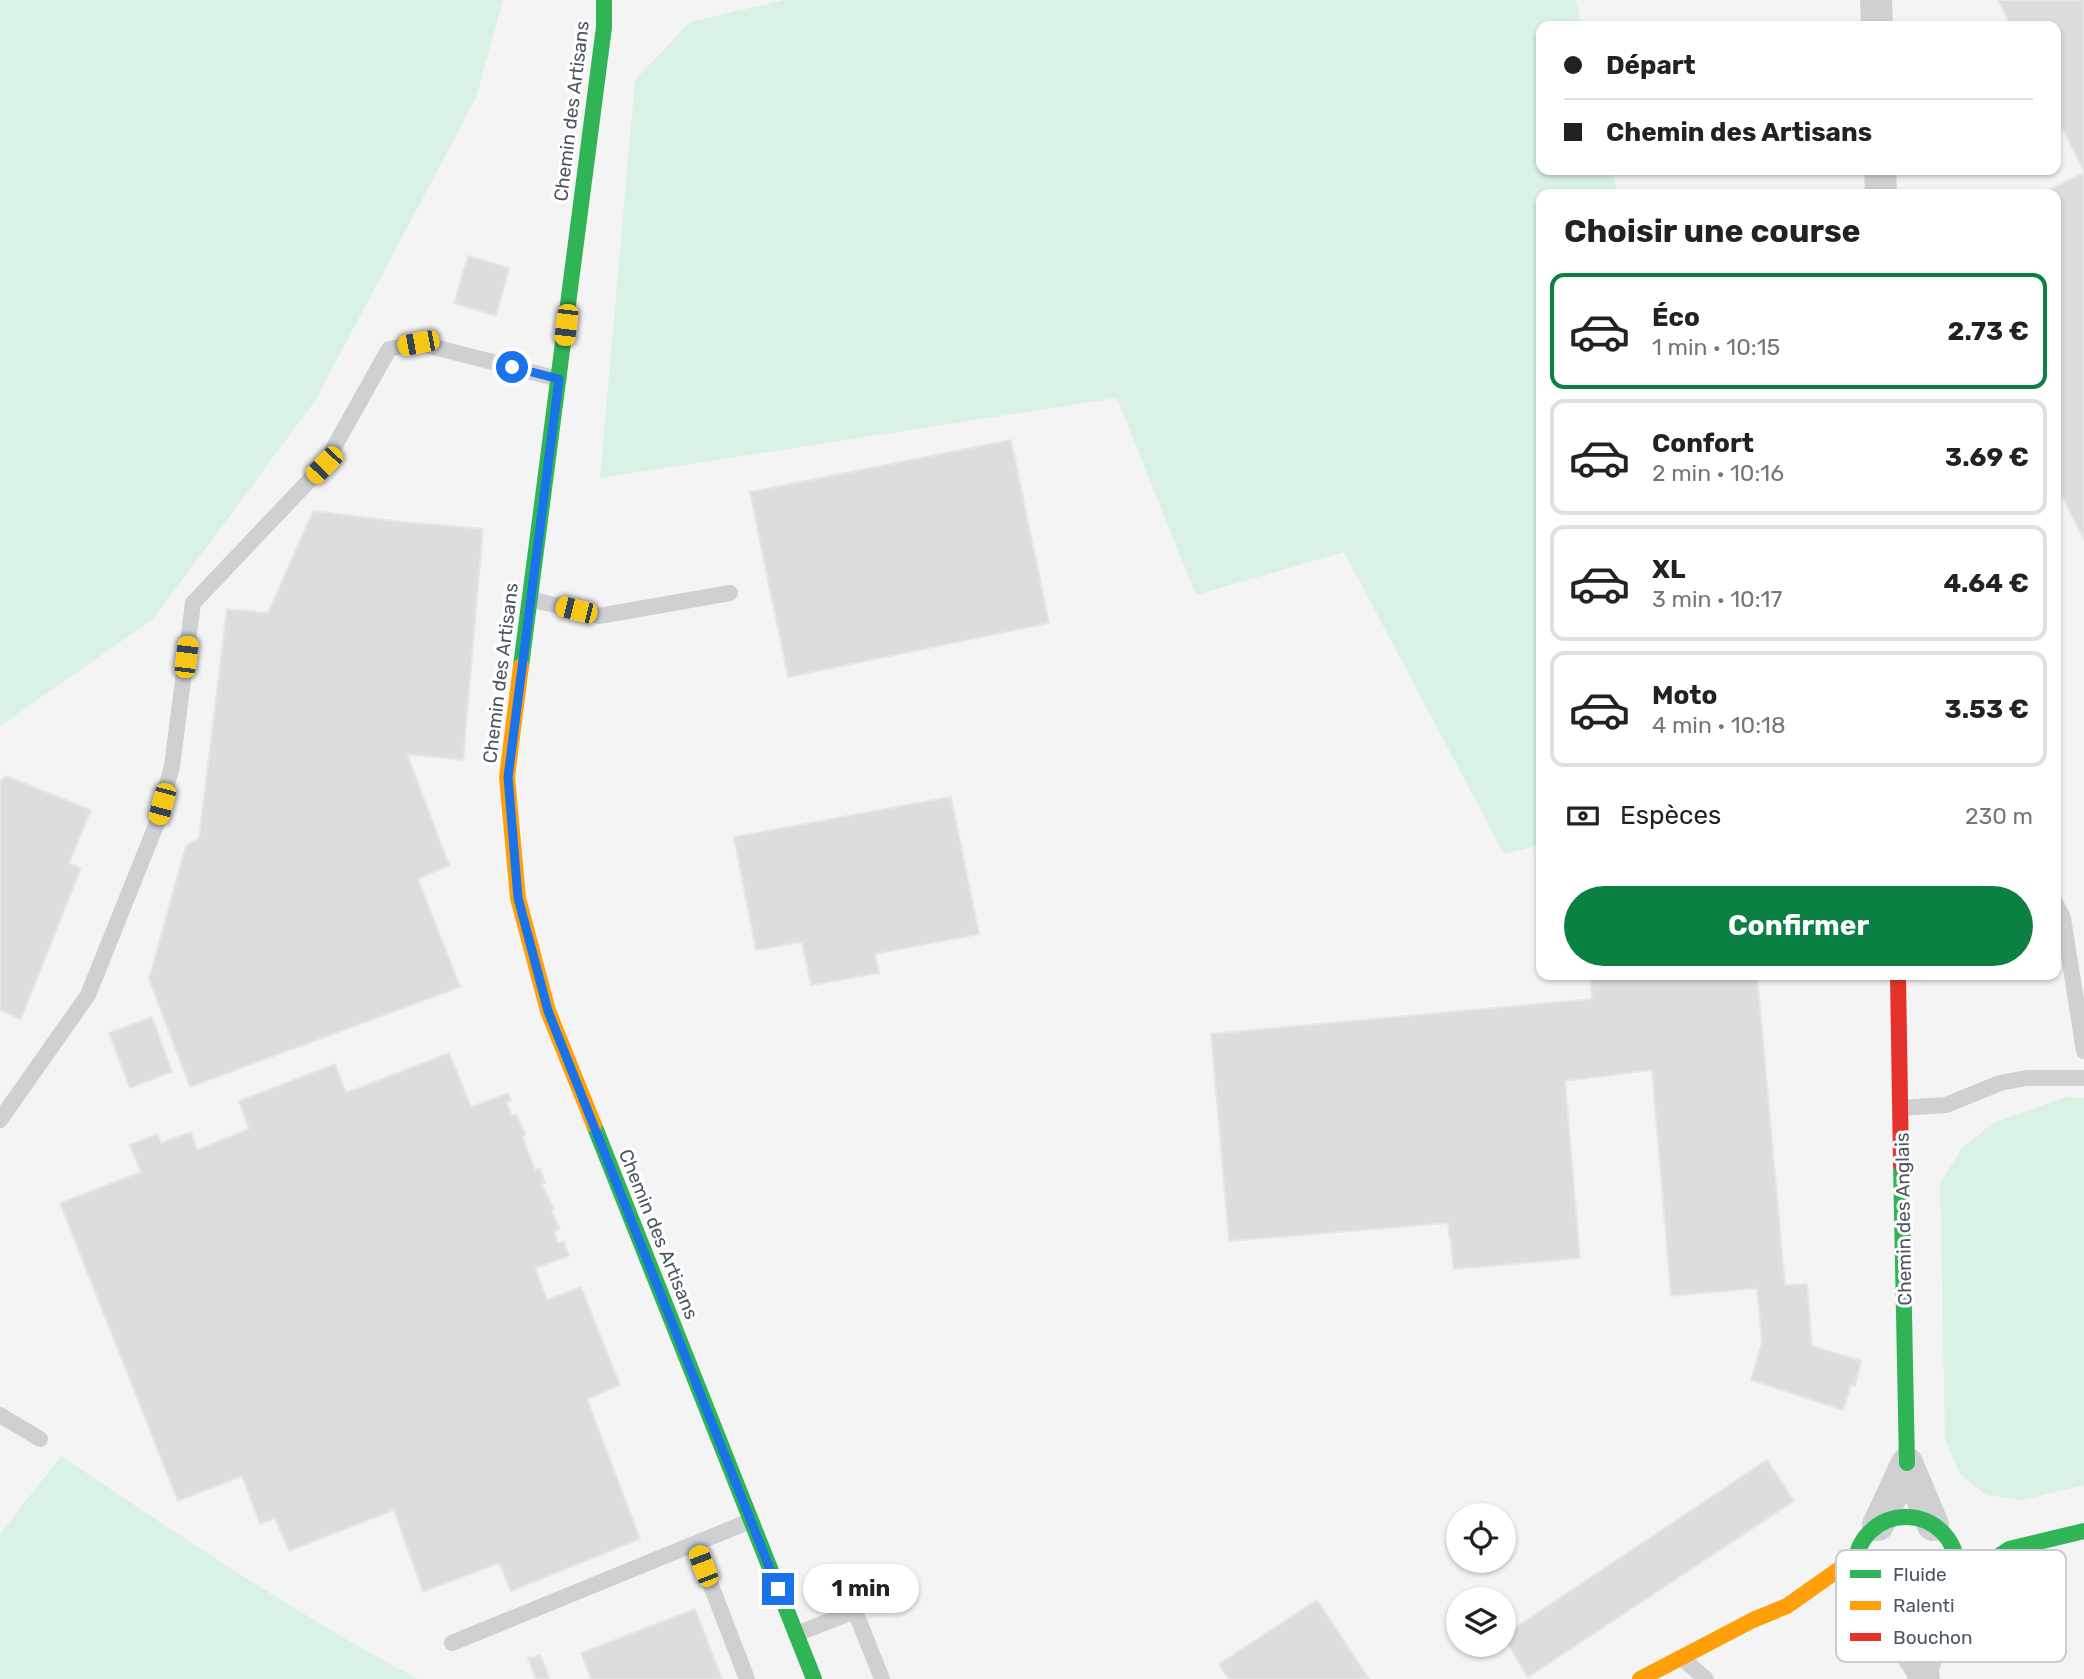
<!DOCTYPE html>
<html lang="fr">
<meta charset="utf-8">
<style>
:root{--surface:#fff;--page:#f6f6f6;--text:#222;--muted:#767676;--line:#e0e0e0;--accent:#0b8043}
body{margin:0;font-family:Rubik,sans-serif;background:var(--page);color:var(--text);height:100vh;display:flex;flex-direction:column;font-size:26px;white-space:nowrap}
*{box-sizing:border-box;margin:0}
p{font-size:23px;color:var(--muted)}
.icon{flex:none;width:38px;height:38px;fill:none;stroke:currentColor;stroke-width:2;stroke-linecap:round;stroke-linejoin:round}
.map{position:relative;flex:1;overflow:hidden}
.panel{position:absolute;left:1536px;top:189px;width:525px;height:791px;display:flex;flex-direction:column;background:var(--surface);border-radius:14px;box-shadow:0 2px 5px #0004}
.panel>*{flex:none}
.top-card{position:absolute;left:1536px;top:21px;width:525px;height:154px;border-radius:14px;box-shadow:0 2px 5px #0004;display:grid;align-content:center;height:154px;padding:0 28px;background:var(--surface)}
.tools{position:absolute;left:1446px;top:1503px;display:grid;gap:14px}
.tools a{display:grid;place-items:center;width:70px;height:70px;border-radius:50%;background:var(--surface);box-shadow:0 2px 5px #0004;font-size:35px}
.end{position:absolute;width:32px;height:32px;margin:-16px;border:9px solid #1a73e8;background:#fff;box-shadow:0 0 0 4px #fff}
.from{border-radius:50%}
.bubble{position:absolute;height:49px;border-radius:24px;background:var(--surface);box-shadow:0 2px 5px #0004;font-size:23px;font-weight:700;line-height:49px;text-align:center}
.car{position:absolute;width:21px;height:42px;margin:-21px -10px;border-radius:9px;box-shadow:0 0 5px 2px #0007;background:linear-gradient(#f5c518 24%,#345 0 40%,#f5c518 0 76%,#345 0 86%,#f5c518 0)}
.top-card b{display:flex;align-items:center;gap:24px;height:66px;font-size:26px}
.top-card b+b{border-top:2px solid var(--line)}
.top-card i{width:18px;height:18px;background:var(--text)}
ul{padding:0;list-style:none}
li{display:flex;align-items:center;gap:21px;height:116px;margin:0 14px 10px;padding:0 14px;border:4px solid var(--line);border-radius:14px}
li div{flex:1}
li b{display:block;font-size:26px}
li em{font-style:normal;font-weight:700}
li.current{border-color:var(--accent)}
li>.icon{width:63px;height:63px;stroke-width:1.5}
h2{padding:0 28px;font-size:32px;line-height:84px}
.pay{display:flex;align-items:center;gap:18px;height:77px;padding:0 28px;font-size:26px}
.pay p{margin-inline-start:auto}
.cta{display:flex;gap:14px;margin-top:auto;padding:14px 28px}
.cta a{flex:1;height:80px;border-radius:42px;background:var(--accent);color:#fff;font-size:28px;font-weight:700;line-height:80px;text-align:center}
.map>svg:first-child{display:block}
.green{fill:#d9f2e3}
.building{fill:#ddddde;stroke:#e5e6e7;stroke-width:2}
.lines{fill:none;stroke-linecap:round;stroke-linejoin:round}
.lane{stroke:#ced0d2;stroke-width:16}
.street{stroke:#ced0d2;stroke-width:32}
.fast{stroke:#30b455;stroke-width:16}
.slow{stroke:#ff9f0a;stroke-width:16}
.jam{stroke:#e5322d;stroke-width:16}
.route{stroke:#1a73e8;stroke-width:9}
.labels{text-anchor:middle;stroke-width:6;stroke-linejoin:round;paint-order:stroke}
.street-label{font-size:19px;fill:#4a5661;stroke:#fff}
.key{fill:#fff;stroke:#c9ccd0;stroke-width:2}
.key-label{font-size:19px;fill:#4a5661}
</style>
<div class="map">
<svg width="2084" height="1679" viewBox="0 0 2084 1679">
<rect width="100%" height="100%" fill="#f4f4f4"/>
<g class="green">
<path d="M0 0H503L476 98 315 401 153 619 0 726Z"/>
<path d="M784 0H1576L1582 26H1542V170H1612L1618 194H1542V845L1504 854 1344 552 1196 595 1117 398 600 478 635 80 690 22Z"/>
<path d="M2066 1097 2084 1098V1485L2022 1500 1986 1495 1960 1474 1945 1439 1940 1183 1962 1148 1993 1123Z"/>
<path d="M61 1456C177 1534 294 1613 418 1679H0V1534Z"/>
</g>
<g class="building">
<path d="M1998 0H2084V171L2056 116V26H2011Z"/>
<path d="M2084 173V540L2056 484V194H2041Z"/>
<path d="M468 256 509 268 496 316 454 303Z"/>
<path d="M1011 440 1049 623 788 677 750 492Z"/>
<path d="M313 511 403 522 483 529 463 760 407 754 449 865 418 879 460 987 190 1087 149 979 186 846 199 838 227 609 268 613Z"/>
<path d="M6 776 91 810 69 863 81 868 21 1019 0 1010V781Z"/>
<path d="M951 797 979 934 875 954 879 973 811 985 802 942 756 950 734 837Z"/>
<path d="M1590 975H1757L1785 1285 1807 1284 1812 1346 1861 1361 1855 1386 1851 1385 1843 1410 1751 1380 1762 1342 1757 1288 1671 1296 1652 1070 1565 1081 1580 1258 1454 1269 1448 1223 1229 1241 1211 1034 1592 999Z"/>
<path d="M152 1017 172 1072 130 1088 109 1033Z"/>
<path d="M449 1053 471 1107 508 1093 511 1100 506 1102 512 1116 516 1114 525 1133 523 1138 535 1170 540 1168 545 1183 541 1184 554 1209 552 1212 560 1229 554 1232 558 1243 564 1241 569 1256 535 1268 547 1300 581 1287 620 1385 587 1399 640 1539 511 1591 499 1563 423 1592 394 1510 289 1551 275 1518 260 1524 242 1476 178 1501 60 1203 141 1172 130 1145 157 1134 161 1143 191 1132 197 1150 249 1129 239 1101 335 1064 346 1093Z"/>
<path d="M1767 1460 1794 1501 1528 1677 1503 1636Z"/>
<path d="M1317 1600 1369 1679H1229L1219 1664Z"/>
<path d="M695 1609 722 1679H591L581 1653Z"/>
<path d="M540 1655 550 1679H536L528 1658Z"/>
</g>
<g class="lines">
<g class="lane">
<path d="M530 599 599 616 730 593"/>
<path d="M2056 904 2063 918 2084 1051"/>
<path d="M1901 1108 1946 1105 2000 1083 2026 1078H2084"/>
<path d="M0 1120 88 995 157 823 172 766 193 603 324 465 389 349 418 343 559 379"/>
<path d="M0 1415 40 1439"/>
<path d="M695 1544 747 1679"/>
<path d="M796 1634 855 1611 882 1679"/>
<path d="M452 1643 750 1521"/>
<path d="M1683 1659 1706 1679"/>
</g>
<g class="street">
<path d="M1876 0 1877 26"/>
<path d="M1880 170 1881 194"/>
<path d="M1878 1525 1907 1463 1933 1525"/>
<path d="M1887 1616 1922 1670 1924 1679"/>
<path d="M1922 1670 1933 1638 1938 1609"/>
</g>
<g class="fast">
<path d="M521 666 604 27V0"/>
<path d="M594 1125 814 1679"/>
<path d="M1901 1164 1907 1463"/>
<circle cx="1906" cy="1568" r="51"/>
<path d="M1953 1587 2009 1549 2084 1531"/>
</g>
<g class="slow">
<path d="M521 666 507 777 518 898 548 1011 594 1125"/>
<path d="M1640 1679 1753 1620 1787 1606 1855 1558"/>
</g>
<path class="jam" d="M1898 975 1901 1164"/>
</g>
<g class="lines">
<path class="route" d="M512 367 559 379 508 777 518 898 548 1011 778 1589"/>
</g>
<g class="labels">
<g class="street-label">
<text transform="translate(571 111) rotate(-83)" y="7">Chemin des Artisans</text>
<text transform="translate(500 673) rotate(-83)" y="7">Chemin des Artisans</text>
<text transform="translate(1903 1219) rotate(-91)" y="7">Chemin des Anglais</text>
<text transform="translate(659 1234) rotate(68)" y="7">Chemin des Artisans</text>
</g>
</g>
<rect x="1836" y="1550" width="230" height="112" rx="10" class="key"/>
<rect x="1850" y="1570" width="31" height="8" fill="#30b455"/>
<rect x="1850" y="1601" width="31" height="9" fill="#ff9f0a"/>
<rect x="1850" y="1633" width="31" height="8" fill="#e5322d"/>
<g class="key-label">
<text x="1893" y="1581">Fluide</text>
<text x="1893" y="1612">Ralenti</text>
<text x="1893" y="1644">Bouchon</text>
</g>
</svg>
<div class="tools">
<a><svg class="icon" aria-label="locate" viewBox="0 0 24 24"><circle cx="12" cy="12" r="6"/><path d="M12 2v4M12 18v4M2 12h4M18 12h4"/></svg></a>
<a><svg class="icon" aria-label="layers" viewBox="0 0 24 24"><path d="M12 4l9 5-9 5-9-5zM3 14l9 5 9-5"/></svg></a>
</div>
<i class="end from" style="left:512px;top:367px"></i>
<i class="end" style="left:778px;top:1589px"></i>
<div class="bubble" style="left:803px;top:1564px;width:116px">1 min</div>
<i class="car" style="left:566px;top:325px;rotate:187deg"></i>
<i class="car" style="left:418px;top:343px;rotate:259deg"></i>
<i class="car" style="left:324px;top:465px;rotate:224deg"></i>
<i class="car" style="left:576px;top:610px;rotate:284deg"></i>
<i class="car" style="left:186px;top:657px;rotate:7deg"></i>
<i class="car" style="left:162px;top:804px;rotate:195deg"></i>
<i class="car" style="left:703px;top:1566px;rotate:339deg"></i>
<div class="top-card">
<b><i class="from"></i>Départ</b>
<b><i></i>Chemin des Artisans</b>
</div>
<section class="panel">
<h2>Choisir une course</h2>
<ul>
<li class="current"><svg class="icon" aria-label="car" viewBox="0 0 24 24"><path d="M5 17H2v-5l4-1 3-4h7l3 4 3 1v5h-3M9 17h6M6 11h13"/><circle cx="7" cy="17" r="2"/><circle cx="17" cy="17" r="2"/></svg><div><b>Éco</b><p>1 min · 10:15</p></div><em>2.73 €</em></li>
<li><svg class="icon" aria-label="car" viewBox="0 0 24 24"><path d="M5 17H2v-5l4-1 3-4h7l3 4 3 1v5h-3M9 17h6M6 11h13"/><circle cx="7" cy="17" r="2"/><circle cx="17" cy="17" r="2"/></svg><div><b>Confort</b><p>2 min · 10:16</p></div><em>3.69 €</em></li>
<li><svg class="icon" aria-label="car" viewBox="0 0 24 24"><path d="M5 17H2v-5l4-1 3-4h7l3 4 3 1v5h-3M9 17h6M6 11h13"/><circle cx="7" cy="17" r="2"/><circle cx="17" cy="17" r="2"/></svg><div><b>XL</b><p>3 min · 10:17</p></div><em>4.64 €</em></li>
<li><svg class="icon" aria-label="car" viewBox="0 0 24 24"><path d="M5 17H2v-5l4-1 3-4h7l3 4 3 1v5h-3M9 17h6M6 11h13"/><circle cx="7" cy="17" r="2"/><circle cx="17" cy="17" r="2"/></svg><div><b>Moto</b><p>4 min · 10:18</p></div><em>3.53 €</em></li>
</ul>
<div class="pay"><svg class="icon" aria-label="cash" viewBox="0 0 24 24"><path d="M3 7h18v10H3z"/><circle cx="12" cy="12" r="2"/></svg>Espèces<p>230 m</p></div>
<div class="cta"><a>Confirmer</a></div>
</section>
</div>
